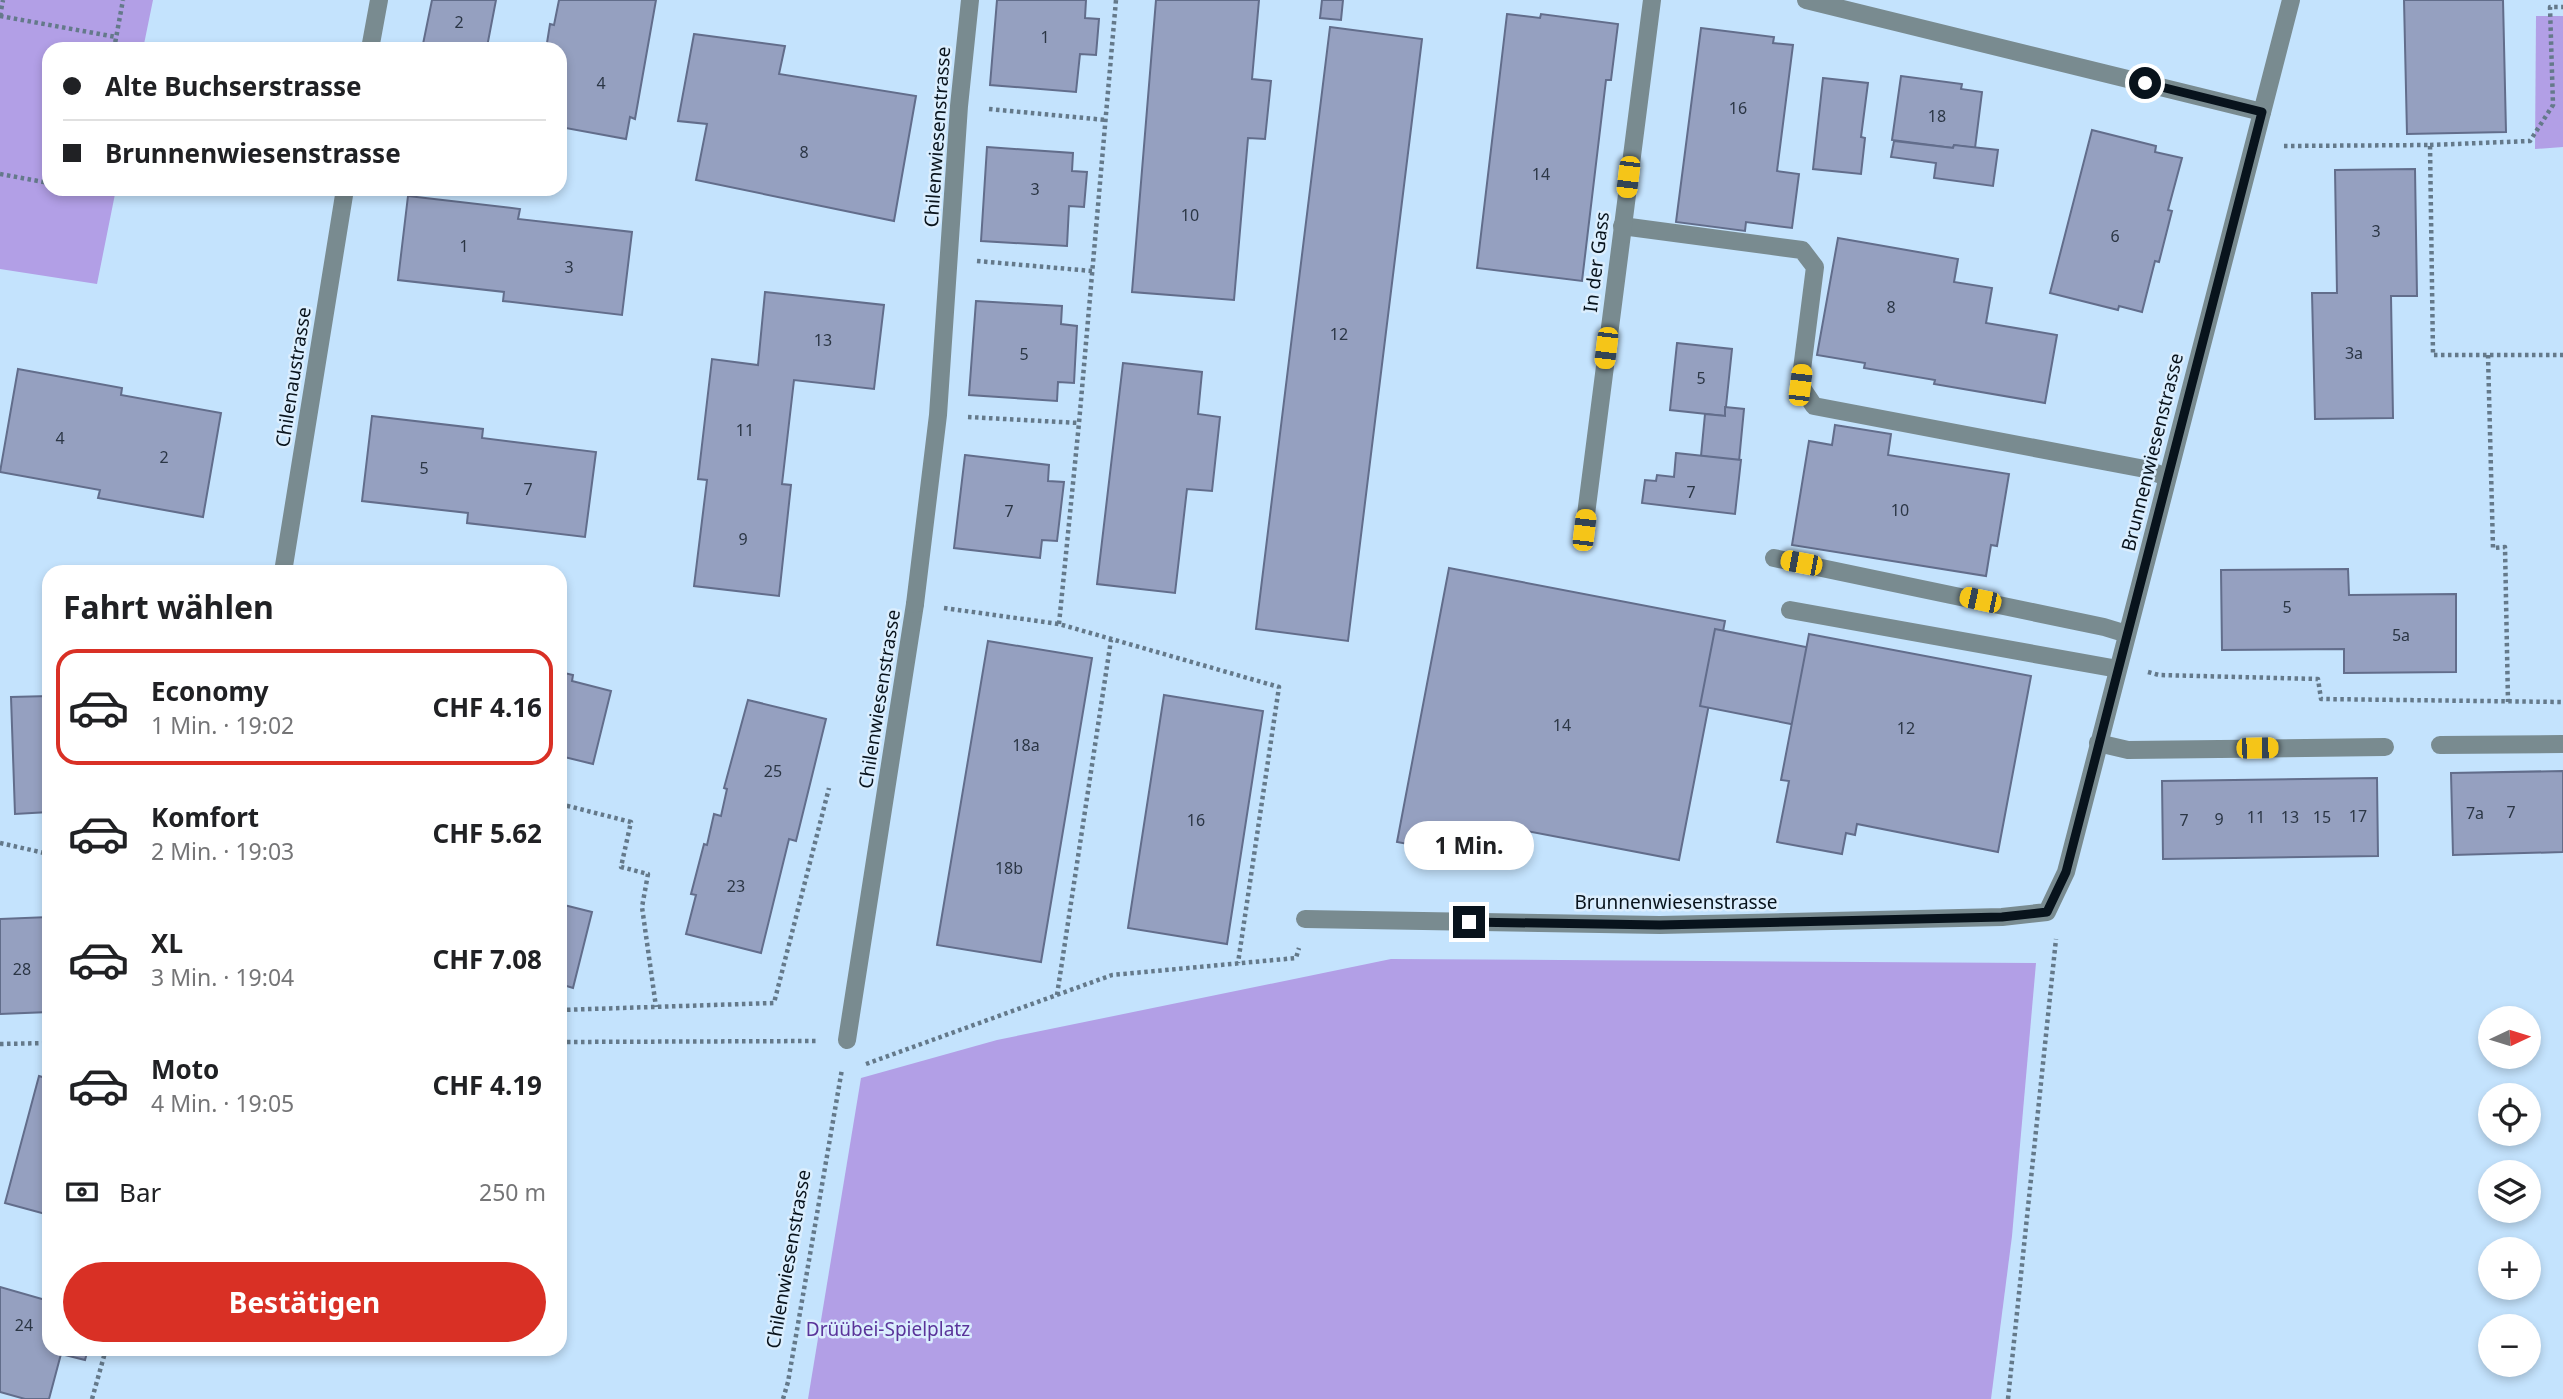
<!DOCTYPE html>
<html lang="de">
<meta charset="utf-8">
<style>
:root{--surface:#fff;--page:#f2f2f2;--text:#202124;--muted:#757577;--line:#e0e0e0;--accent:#d93025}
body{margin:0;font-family:"Noto Sans",sans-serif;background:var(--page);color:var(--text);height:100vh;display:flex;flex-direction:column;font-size:26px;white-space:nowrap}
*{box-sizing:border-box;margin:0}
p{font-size:23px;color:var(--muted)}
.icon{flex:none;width:38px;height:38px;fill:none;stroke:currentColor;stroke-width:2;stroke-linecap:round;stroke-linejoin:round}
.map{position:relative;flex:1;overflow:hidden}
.side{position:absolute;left:42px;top:565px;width:525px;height:791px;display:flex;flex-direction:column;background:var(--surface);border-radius:21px;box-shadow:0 4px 10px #0003}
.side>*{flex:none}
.top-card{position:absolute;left:42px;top:42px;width:525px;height:154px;border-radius:21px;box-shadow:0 4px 10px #0003;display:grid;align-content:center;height:154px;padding:0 21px;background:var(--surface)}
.needle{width:46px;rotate:86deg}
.controls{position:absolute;left:2478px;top:1006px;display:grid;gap:14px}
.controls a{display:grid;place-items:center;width:63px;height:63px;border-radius:50%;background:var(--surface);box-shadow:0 4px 10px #0003;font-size:35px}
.end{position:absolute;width:32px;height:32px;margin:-16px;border:9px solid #08131c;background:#fff;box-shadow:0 0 0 4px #fff}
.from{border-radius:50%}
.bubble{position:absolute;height:49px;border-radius:24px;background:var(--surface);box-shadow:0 4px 10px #0003;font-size:23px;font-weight:700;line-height:49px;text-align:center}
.car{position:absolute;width:21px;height:42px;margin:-21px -10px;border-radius:9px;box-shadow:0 0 5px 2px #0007;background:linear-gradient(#f5c518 24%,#345 0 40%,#f5c518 0 76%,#345 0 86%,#f5c518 0)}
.top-card b{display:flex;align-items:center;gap:24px;height:66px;font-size:26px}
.top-card b+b{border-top:2px solid var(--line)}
.top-card i{width:18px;height:18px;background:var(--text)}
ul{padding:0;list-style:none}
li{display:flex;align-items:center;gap:21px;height:116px;margin:0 14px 10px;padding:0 7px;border:4px solid transparent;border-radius:21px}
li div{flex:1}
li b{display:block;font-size:26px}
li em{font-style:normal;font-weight:700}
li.selected{border-color:var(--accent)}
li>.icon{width:63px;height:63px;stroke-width:1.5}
h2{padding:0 21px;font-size:32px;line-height:84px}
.pay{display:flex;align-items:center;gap:18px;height:77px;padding:0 21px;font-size:26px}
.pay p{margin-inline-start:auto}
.action{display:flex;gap:14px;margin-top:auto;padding:14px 21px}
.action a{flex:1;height:80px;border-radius:42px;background:var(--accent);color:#fff;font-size:28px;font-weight:700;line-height:80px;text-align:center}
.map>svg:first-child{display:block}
.green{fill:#b29fe6}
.building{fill:#95a0c0;stroke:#626d8b;stroke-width:2}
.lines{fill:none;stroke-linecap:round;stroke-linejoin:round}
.path{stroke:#64798a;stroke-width:4.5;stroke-dasharray:3.5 3.5;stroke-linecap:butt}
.lane{stroke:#798b90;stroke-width:18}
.street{stroke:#798b90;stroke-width:18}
.route{stroke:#08131c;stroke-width:9}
.labels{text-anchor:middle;stroke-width:5;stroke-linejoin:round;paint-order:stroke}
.number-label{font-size:16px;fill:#2b3645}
.street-label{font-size:19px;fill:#08131c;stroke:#dbeefe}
.park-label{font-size:19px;fill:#5a349a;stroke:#dbeefe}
</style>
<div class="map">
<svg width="2563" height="1399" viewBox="0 0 2563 1399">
<rect width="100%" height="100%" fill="#c4e3fd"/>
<g class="green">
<path d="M0 0H153L143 49H49V189H116L97 284 0 269Z"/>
<path d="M2536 16H2563V147L2535 149Z"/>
<path d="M1391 959 2036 963 2012 1236 1991 1399H808L861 1078 997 1040Z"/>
</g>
<g class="building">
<path d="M432 0H496L487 47 484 46 483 49H445L423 44Z"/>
<path d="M559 0H656L635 119 630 117 626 139 560 127V49H546L550 24 554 25Z"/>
<path d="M997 0H1086L1085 18 1099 19 1096 55 1080 54 1076 92 990 85Z"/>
<path d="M1156 0H1259L1252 79 1271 81 1265 139 1248 138 1234 300 1132 292Z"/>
<path d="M1322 0H1343L1341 20 1320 18Z"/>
<path d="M2404 0H2503L2506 132 2407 134Z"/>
<path d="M1507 14 1540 18 1541 14 1618 24 1611 80H1606L1582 281 1477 268Z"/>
<path d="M1330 27 1422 39 1348 641 1256 629Z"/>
<path d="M1701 28 1774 37 1773 43 1793 45 1777 171 1799 174 1792 228 1746 222 1745 231 1676 222Z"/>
<path d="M694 34 785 46 779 74 916 96 894 221 696 180 707 124 678 121Z"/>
<path d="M1901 76 1962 84 1961 89 1982 92 1975 148 1954 145 1953 148 1892 140Z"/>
<path d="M1823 78 1868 83 1861 137 1865 138 1861 174 1813 169Z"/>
<path d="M2092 130 2156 146 2155 152 2182 158 2168 210 2172 211 2159 262 2155 261 2142 312 2119 306 2118 310 2050 293Z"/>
<path d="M1894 141 1953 148 1954 145 1998 150 1993 186 1934 178 1936 163 1891 157Z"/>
<path d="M987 147 1073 153 1072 171 1087 172 1084 207 1069 206 1067 246 981 241Z"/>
<path d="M2415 169 2417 296H2391L2393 418 2315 419 2312 293H2337L2335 170Z"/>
<path d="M408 196 520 209 518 219 632 232 622 315 503 301 504 292 398 280Z"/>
<path d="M1838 238 1958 259 1954 282 1992 288 1986 323 2057 335 2045 403 1934 384 1935 380 1864 368 1865 363 1817 355Z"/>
<path d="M765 292 884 305 874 389 794 380 782 484 791 485 779 596 694 586 707 480 698 479 712 359 758 365Z"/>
<path d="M976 301 1062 306 1061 324 1077 326 1074 383 1058 382 1057 401 969 395Z"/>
<path d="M1677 343 1732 349 1725 416 1670 410Z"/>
<path d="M1123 363 1202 372 1198 414 1220 417 1212 491 1187 489 1175 593 1097 584Z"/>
<path d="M18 369 122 388 121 395 221 413 203 517 98 498 100 490 0 472Z"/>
<path d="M1725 407 1744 409 1739 461 1701 456 1705 414 1725 416Z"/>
<path d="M372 416 483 429 482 438 596 452 585 537 467 523 468 513 362 501Z"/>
<path d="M1835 425 1891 434 1888 455 2009 474 1997 546 1991 545 1986 576 1792 545 1809 441 1832 445Z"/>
<path d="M1676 453 1741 460 1735 514 1642 503 1645 480 1656 481 1657 475 1674 477Z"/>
<path d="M965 455 1049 465 1048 481 1064 482 1057 541 1042 540 1040 558 954 548Z"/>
<path d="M1449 568 1725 621 1679 860 1511 828 1505 862 1397 842Z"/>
<path d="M2348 569 2349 595 2456 594V672L2344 673V649L2222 650 2221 570Z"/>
<path d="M1715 629 1811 648 1796 725 1700 706Z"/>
<path d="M1809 634 2031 676 1998 852 1857 824 1855 835 1846 833 1842 854 1777 842 1789 781 1781 780Z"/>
<path d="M988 641 1092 658 1041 962 937 945Z"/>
<path d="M560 672 573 675 572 681 611 691 593 764 560 756Z"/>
<path d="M1164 695 1263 711 1227 944 1128 928Z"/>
<path d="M49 696V812L15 814 11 697Z"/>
<path d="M748 700 826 719 796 841 789 839 761 953 686 934 696 895 691 894 704 844 707 845 714 814 721 816 727 789 724 788Z"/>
<path d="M2563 771V852L2453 855 2451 773Z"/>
<path d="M2377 778 2378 856 2163 859 2162 781Z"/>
<path d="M560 904 592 912 573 988 560 984Z"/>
<path d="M49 917V1012L0 1014V919Z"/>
<path d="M39 1076 49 1079V1215L5 1203Z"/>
<path d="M0 1287 49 1301V1349H88L85 1360 61 1354 49 1399H25L0 1392Z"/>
</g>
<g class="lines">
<g class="path">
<path d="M0 16 116 37"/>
<path d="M0 16 3 0"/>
<path d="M114 49 123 0"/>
<path d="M989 109 1106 120"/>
<path d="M2430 145 2530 141 2553 105 2550 7H2563"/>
<path d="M2284 146 2430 145 2433 355H2563"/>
<path d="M0 174 49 183"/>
<path d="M83 189H90"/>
<path d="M977 261 1092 271"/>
<path d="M2488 355 2493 548 2505 547 2508 702"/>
<path d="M968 417 1079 423"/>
<path d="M944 608 1059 624 1279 687 1238 963"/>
<path d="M1059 624 1079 423 1116 0"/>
<path d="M2148 672 2159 675 2318 679 2321 699 2563 702"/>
<path d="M560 780 562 781 560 796"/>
<path d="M560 804 631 822 621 867 648 874 642 907 656 1007"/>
<path d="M0 843 49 854"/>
<path d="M1057 995 1111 640"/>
<path d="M560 1010 774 1003 829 788"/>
<path d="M560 1042 819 1041"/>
<path d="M0 1044 49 1043"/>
<path d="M866 1064 1112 975 1296 958 1299 948"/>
<path d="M92 1399 106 1349"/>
<path d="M783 1399 788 1382 842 1069"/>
<path d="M2008 1399 2056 939"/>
</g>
<g class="lane">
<path d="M1622 226 1802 250 1815 267 1800 385 1814 406 2145 469 2167 477"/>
<path d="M1774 558 2104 627 2127 634"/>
<path d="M1790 610 2118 669"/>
<path d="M2098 743 2128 750 2385 747"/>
<path d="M2440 745 2563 744"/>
<path d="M847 1040 915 604"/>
</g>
<g class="street">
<path d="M1806 0 2262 112"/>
<path d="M370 49 379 0"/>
<path d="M1584 530 1652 0"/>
<path d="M283 572 345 189"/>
<path d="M915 604 938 415 959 106 970 0"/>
<path d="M1305 919 1660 925 2002 917 2047 912 2066 872 2291 0"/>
</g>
</g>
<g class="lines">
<path class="route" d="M1469 922 1660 925 2002 917 2047 912 2066 872 2262 112 2145 83"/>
</g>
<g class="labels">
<g class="number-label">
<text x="459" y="28">2</text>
<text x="1045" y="43">1</text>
<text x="601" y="89">4</text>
<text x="1738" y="114">16</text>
<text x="1937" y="122">18</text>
<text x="804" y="158">8</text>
<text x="1541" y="180">14</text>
<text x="1035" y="195">3</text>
<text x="1190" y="221">10</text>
<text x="2376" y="237">3</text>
<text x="2115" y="242">6</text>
<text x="464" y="252">1</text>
<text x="569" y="273">3</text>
<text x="1891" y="313">8</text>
<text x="1339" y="340">12</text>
<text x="823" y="346">13</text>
<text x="2354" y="359">3a</text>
<text x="1024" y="360">5</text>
<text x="1701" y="384">5</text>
<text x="745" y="436">11</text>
<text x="60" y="444">4</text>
<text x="164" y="463">2</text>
<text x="424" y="474">5</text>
<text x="528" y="495">7</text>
<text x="1691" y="498">7</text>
<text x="1900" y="516">10</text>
<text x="1009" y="517">7</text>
<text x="743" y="545">9</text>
<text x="2287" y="613">5</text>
<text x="2401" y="641">5a</text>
<text x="1562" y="731">14</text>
<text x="1906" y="734">12</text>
<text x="1026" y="751">18a</text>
<text x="773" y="777">25</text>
<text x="2511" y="818">7</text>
<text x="2475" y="819">7a</text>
<text x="2358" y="822">17</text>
<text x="2256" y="823">11</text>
<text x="2290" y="823">13</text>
<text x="2322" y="823">15</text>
<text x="2219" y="825">9</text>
<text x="1196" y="826">16</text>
<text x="2184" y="826">7</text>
<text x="1009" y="874">18b</text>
<text x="736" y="892">23</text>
<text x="22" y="975">28</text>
<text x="24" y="1331">24</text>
</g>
<g class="street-label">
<text transform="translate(937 137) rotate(-86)" y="7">Chilenwiesenstrasse</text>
<text transform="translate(1596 262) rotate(-83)" y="7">In der Gass</text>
<text transform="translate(293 377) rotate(-81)" y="7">Chilenaustrasse</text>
<text transform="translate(2152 452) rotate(-76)" y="7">Brunnenwiesenstrasse</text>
<text transform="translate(879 699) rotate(-81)" y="7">Chilenwiesenstrasse</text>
<text x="1676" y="909">Brunnenwiesenstrasse</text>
<text transform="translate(788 1259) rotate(-80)" y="7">Chilenwiesenstrasse</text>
</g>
<g class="park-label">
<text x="888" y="1336">Drüübei-Spielplatz</text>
</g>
</g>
</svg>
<div class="controls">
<a><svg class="needle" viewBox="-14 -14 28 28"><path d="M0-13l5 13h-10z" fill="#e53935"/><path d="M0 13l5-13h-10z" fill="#757577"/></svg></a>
<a><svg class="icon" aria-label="locate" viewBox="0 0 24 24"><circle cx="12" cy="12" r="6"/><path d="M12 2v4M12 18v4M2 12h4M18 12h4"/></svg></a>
<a><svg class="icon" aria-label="layers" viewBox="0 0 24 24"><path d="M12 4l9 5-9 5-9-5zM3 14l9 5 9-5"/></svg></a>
<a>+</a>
<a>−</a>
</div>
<i class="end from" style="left:2145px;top:83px"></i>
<i class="end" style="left:1469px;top:922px"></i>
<div class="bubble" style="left:1404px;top:821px;width:130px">1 Min.</div>
<i class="car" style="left:1628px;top:177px;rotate:187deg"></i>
<i class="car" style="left:1606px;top:348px;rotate:187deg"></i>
<i class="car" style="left:1800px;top:385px;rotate:7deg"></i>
<i class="car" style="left:1584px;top:530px;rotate:7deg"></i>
<i class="car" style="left:1801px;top:563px;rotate:281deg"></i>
<i class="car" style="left:1980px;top:600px;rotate:282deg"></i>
<i class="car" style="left:2257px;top:748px;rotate:89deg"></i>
<div class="top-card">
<b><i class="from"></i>Alte Buchserstrasse</b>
<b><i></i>Brunnenwiesenstrasse</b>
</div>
<section class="side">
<h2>Fahrt wählen</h2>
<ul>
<li class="selected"><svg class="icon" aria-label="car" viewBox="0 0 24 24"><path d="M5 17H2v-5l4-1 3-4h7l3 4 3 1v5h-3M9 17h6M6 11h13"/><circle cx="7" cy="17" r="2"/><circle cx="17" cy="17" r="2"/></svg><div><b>Economy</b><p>1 Min. · 19:02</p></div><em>CHF 4.16</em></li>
<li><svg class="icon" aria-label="car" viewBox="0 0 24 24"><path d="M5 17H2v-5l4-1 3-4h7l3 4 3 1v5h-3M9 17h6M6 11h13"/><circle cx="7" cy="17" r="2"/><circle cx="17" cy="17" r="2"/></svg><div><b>Komfort</b><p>2 Min. · 19:03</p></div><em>CHF 5.62</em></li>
<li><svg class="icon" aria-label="car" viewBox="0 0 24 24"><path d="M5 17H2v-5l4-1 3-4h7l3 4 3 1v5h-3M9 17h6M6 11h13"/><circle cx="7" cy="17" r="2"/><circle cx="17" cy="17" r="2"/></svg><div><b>XL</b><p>3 Min. · 19:04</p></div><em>CHF 7.08</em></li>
<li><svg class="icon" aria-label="car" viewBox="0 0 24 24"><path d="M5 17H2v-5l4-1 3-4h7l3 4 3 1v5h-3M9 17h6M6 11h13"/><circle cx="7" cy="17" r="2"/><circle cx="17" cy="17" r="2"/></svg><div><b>Moto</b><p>4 Min. · 19:05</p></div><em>CHF 4.19</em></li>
</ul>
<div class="pay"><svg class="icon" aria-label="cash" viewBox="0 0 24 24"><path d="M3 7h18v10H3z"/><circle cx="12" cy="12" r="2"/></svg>Bar<p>250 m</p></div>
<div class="action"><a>Bestätigen</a></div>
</section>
</div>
